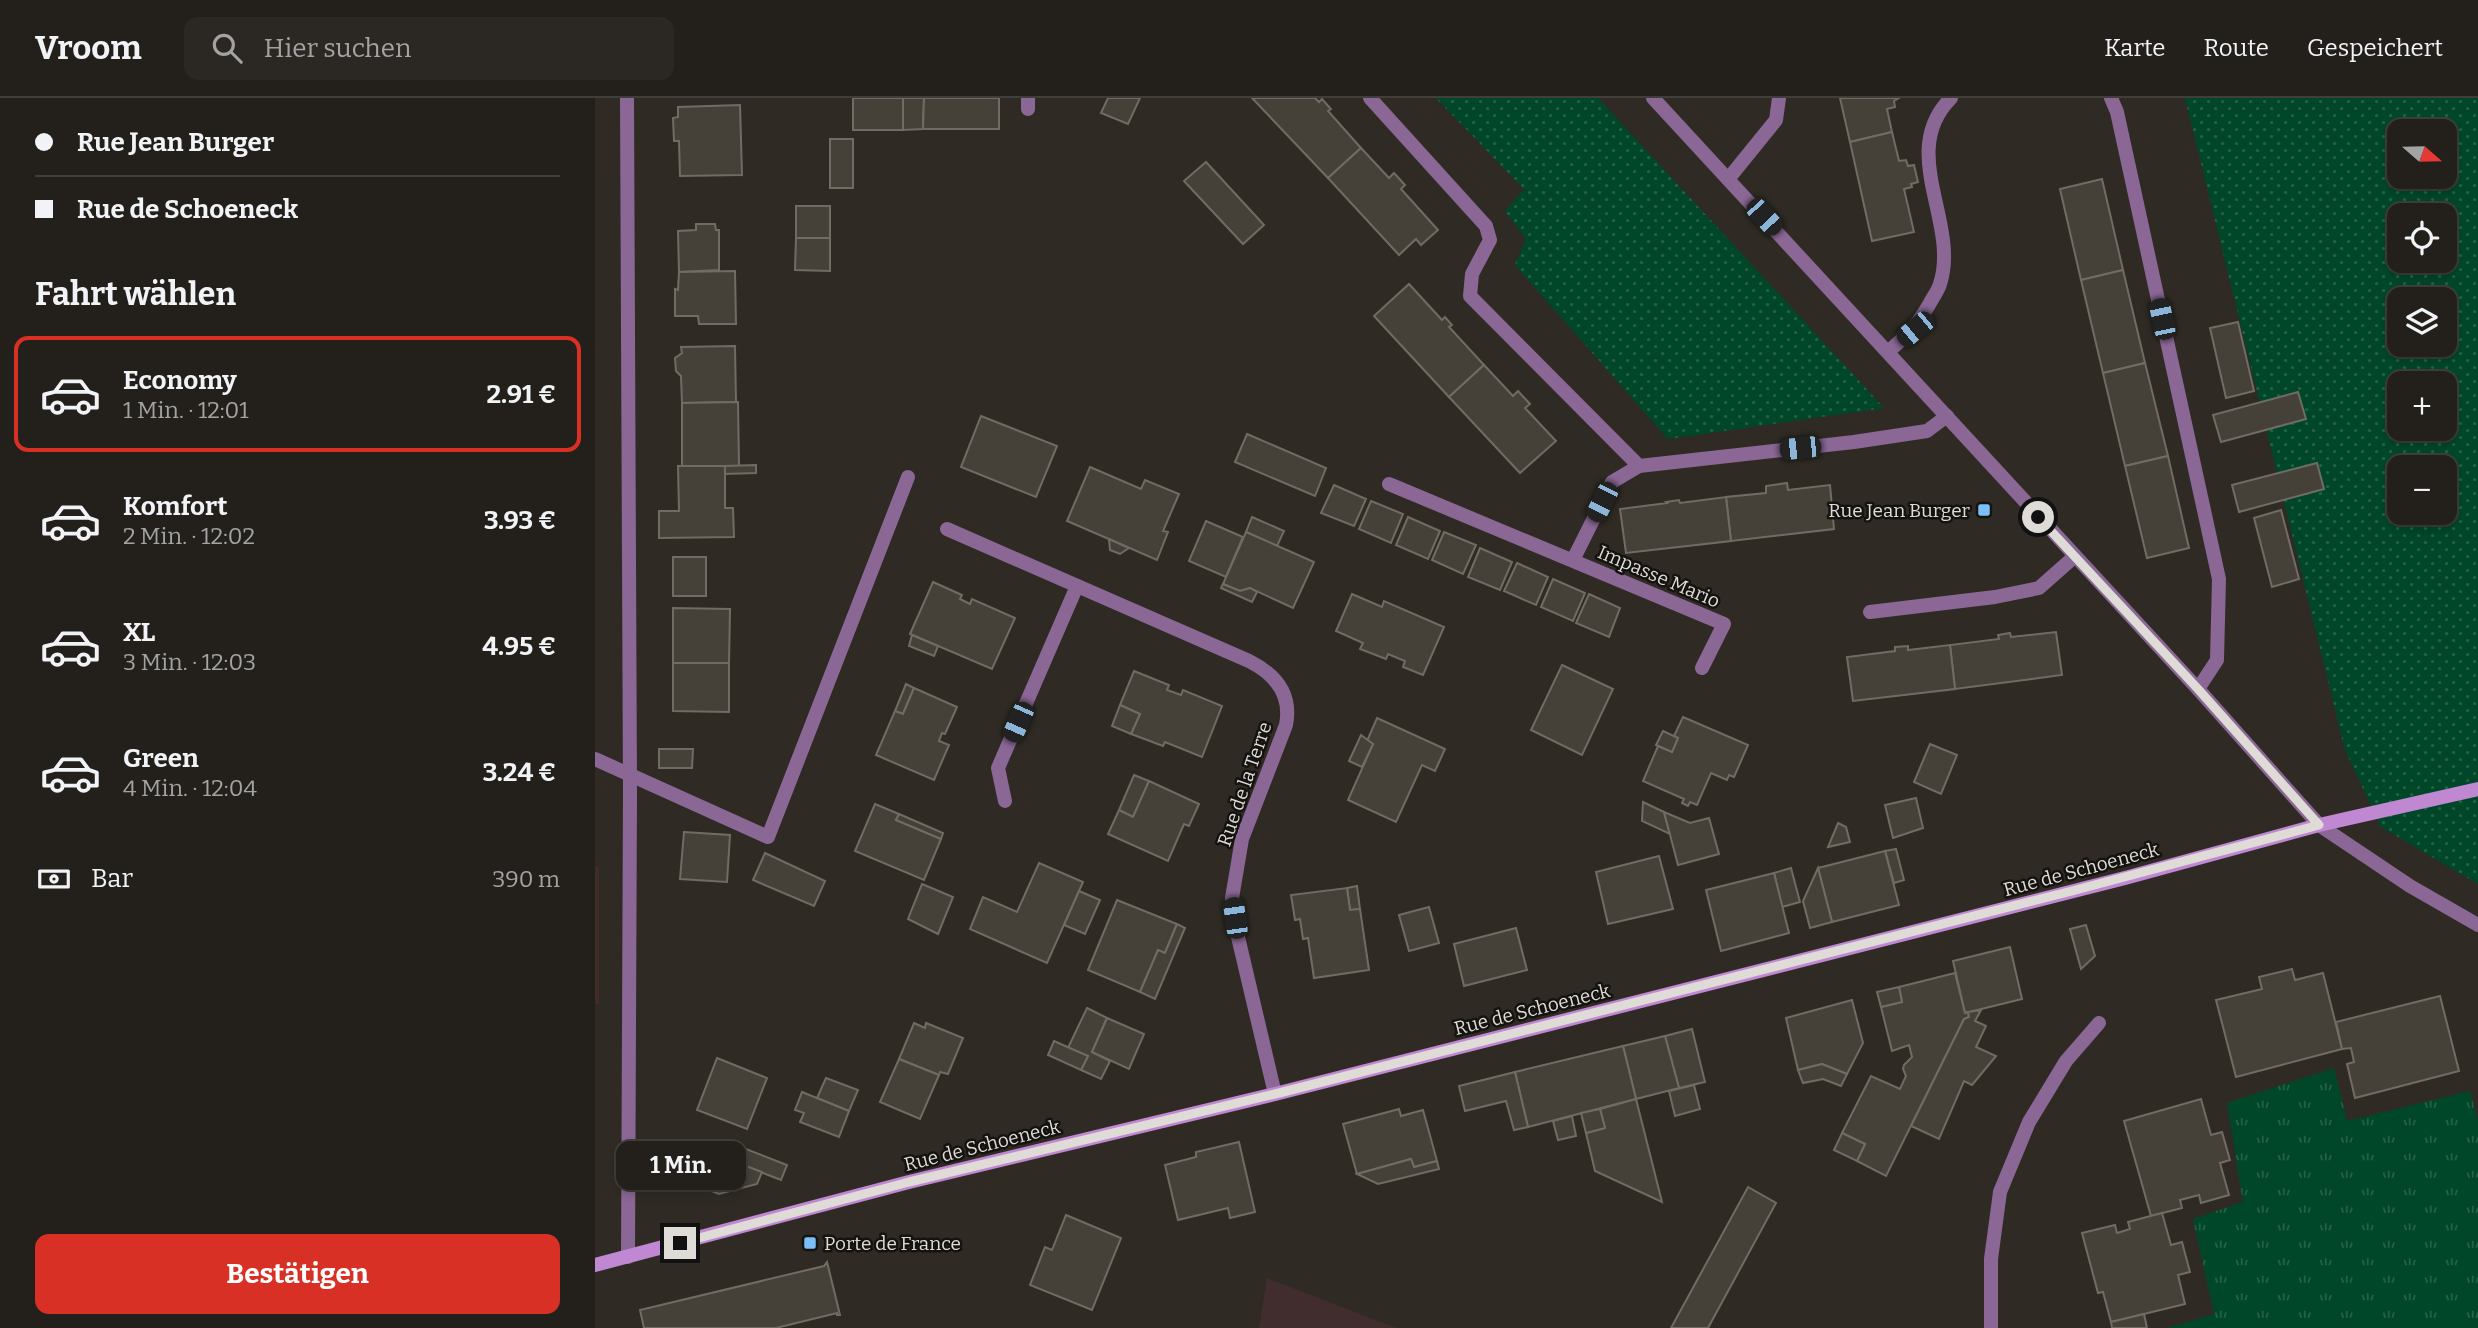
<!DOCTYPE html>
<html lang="de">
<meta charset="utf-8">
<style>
:root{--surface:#23201b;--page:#2b2824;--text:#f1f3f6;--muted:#a3a3a3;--line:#403e3a;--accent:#d93025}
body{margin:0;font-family:Bitter,serif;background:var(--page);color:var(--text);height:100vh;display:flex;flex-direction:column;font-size:26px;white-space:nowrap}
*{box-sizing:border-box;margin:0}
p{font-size:23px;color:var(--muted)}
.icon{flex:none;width:38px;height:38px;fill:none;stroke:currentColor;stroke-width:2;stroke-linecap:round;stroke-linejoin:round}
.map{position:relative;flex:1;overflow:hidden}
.sheet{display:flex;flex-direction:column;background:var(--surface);width:595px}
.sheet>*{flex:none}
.hud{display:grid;align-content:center;height:154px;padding:0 35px;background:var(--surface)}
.needle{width:46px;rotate:110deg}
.controls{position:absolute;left:1792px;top:21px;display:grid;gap:14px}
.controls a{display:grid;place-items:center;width:70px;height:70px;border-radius:14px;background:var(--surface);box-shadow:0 4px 10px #0003,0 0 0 2px var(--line);font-size:35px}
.end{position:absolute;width:32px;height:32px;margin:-16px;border:9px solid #dfdcd8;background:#111;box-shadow:0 0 0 4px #111}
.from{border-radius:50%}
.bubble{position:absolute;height:49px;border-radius:14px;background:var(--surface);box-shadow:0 4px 10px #0003,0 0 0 2px var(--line);font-size:23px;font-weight:700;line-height:49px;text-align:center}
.car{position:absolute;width:21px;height:42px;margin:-21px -10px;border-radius:9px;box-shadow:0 0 5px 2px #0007;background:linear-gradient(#222 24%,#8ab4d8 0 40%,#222 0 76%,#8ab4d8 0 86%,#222 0)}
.hud b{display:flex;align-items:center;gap:24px;height:66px;font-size:26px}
.hud b+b{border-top:2px solid var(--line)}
.hud i{width:18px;height:18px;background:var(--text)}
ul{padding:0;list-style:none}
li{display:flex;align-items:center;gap:21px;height:116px;margin:0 14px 10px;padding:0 21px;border:4px solid transparent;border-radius:14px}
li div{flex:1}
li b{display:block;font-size:26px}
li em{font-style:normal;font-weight:700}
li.active{border-color:var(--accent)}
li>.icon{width:63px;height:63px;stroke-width:1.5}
h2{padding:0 35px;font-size:32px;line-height:84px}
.pay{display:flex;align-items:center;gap:18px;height:77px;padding:0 35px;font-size:26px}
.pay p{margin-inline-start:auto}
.primary-button{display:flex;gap:14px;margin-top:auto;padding:14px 35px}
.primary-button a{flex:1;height:80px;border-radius:14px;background:var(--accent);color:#fff;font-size:28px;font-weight:700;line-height:80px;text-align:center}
header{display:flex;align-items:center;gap:42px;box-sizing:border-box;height:98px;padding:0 35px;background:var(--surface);border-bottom:2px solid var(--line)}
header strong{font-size:33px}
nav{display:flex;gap:38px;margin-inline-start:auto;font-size:24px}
.search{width:490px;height:63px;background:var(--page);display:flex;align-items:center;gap:18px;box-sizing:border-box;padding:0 24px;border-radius:14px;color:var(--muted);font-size:26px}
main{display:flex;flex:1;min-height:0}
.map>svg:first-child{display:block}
.commercial{fill:#402e26}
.education{fill:#412d2d}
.grass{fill:url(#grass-tufts)}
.park{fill:url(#park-dots);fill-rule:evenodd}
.building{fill:#454139;stroke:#706c64;stroke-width:2}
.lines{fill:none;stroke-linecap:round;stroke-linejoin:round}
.lane{stroke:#8a6795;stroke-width:14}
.street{stroke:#8a6795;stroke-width:14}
.secondary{stroke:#c087d2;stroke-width:14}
.route{stroke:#dfdcd8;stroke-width:9}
.poi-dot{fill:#7bbef8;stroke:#151310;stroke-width:2.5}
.labels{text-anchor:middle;stroke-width:5;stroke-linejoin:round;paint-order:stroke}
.poi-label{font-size:19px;fill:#dfdcd8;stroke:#151310;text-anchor:end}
.street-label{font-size:19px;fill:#dfdcd8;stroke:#151310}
</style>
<header>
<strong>Vroom</strong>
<div class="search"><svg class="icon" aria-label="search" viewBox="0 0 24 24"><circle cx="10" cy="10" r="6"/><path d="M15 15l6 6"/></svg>Hier suchen</div>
<nav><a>Karte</a><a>Route</a><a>Gespeichert</a></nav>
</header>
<main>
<section class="sheet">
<div class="hud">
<b><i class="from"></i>Rue Jean Burger</b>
<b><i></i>Rue de Schoeneck</b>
</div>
<h2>Fahrt wählen</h2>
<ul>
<li class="active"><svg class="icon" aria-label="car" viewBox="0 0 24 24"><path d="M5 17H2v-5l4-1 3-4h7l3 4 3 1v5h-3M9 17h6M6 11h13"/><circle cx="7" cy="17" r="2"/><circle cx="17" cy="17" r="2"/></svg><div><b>Economy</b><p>1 Min. · 12:01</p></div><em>2.91 €</em></li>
<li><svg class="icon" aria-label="car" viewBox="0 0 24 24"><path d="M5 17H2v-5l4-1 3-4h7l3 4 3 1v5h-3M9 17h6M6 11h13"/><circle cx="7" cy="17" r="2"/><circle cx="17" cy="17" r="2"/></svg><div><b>Komfort</b><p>2 Min. · 12:02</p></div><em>3.93 €</em></li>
<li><svg class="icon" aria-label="car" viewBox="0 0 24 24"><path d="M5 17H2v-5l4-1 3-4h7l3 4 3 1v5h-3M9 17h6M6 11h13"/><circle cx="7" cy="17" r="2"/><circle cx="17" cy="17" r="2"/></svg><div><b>XL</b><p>3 Min. · 12:03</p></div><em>4.95 €</em></li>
<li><svg class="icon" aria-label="car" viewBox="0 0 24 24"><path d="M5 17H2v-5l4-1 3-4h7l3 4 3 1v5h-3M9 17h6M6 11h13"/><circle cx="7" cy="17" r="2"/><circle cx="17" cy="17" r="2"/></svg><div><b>Green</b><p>4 Min. · 12:04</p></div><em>3.24 €</em></li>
</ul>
<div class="pay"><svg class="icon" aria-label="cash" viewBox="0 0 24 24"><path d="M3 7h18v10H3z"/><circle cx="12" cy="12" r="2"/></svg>Bar<p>390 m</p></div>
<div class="primary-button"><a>Bestätigen</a></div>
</section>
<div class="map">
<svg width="1883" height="1230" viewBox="0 0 1883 1230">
<defs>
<pattern id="grass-tufts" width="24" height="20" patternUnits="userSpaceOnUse" patternTransform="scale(1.75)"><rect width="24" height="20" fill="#00472a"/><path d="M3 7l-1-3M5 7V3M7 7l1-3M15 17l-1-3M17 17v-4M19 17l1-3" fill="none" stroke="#256148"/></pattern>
<pattern id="park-dots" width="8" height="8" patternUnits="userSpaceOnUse" patternTransform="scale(1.75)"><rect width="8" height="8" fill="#00472a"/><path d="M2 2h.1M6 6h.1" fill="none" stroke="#256148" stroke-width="1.8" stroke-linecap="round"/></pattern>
</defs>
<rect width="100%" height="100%" fill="#2f2b24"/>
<path class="commercial" d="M0 768 4 770V907L0 905Z"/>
<path class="education" d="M672 1180 783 1223 802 1230H664Z"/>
<path class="grass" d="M1739 970 1752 1023 1875 993 1883 1023V1230H1572L1619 1216 1598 1121 1648 1104 1632 1005Z"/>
<g class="park">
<path d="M841 0H1003L1289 310 1073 341 920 167 931 141 910 113 929 91Z"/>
<path d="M1590 0H1883V786L1786 729 1750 652ZM1804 33H1850V79H1804ZM1804 117H1850V163H1804ZM1804 201H1850V247H1804ZM1804 285H1850V331H1804ZM1804 369H1850V415H1804Z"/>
</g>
<g class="building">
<rect x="258" y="0" width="50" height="32"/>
<path d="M308 0H329L328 31 308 32Z"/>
<path d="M329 0H404V31H328Z"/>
<path d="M513 0H545L533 26 506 15Z"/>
<path d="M657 0H720L724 4 727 1 736 11 733 13 766 50 733 80Z"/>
<path d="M1245 0H1304L1299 3 1300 9 1292 11 1297 34 1255 44Z"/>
<path d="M145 7 147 77 85 78 84 43H79L78 20 83 19V9Z"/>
<path d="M1297 34 1304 63 1311 62 1313 68 1319 67 1323 84 1316 86 1317 89 1309 91 1319 134 1277 143 1255 44Z"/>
<rect x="235" y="41" width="23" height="49"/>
<path d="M766 50 794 80 799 75 810 87 806 91 843 132 826 147 821 141 804 157 733 80Z"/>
<path d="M611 64 669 127 648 146 589 83Z"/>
<path d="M1507 81 1528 172 1486 182 1465 91Z"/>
<rect x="201" y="108" width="34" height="32"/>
<path d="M101 126H120L121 132H124V172L84 174 83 133 101 132Z"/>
<path d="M201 140H235V173L200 172Z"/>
<path d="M1528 172 1550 265 1508 275 1486 182Z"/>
<path d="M140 173 141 226H104L103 218H80V191L83 192 84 174Z"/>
<path d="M814 186 847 222 850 219 857 227 854 229 889 267 854 299 779 218Z"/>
<path d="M1643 224 1659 293 1631 300 1615 230Z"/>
<path d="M140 248 141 304 87 305 86 278 81 273 80 260 87 255 86 249Z"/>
<path d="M1550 265 1573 358 1530 368 1508 275Z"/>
<path d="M889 267 918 298 923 293 935 306 930 310 961 343 925 375 854 299Z"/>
<path d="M1703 294 1711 321 1626 344 1618 317Z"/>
<path d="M143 304 144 368H87V305Z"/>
<path d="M386 318 462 348 441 399 366 369Z"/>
<path d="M652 336 731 370 720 398 640 364Z"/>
<path d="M1573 358 1594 450 1552 460 1530 368Z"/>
<path d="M1722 365 1729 391 1644 414 1637 387Z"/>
<path d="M161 367V375L129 376 130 368Z"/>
<path d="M83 368H130V410H138L139 439 64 440V413H84Z"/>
<path d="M495 369 546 391 550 382 584 396 568 433 573 434 562 462 472 423Z"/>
<path d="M1192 385 1193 392 1235 387 1239 431 1136 443 1131 399 1171 395V388Z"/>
<path d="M739 387 771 401 759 428 726 415Z"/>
<path d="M1131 399 1136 443 1031 455 1025 411 1072 405 1071 404 1084 402 1085 405Z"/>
<path d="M776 403 808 416 796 445 764 431Z"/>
<path d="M1686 412 1704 481 1677 489 1659 420Z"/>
<path d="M657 419 689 433 682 448 651 434Z"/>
<path d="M813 419 845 433 833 461 801 447Z"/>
<path d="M611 423 648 439 631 479 594 463Z"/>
<path d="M651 434 719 464 698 510 655 490 645 493 628 486Z"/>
<path d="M849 434 881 447 868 476 837 462Z"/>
<path d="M514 441 534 450 525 456 515 452Z"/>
<path d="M885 450 917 464 905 492 873 479Z"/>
<rect x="78" y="459" width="33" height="39"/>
<path d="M922 465 953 479 941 507 909 493Z"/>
<path d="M958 481 990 495 978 523 946 509Z"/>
<path d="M338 484 367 497 365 501 375 506 377 501 420 520 397 571 315 536Z"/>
<path d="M628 486 645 493 655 490 662 494 657 504 626 490Z"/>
<path d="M757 496 787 509 789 503 849 529 828 577 808 569 810 563 793 556 791 561 765 551 768 545 741 533Z"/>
<path d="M994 496 1025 510 1014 539 981 525Z"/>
<path d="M78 510 135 511 134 565H78Z"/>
<path d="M1461 534 1467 577 1360 591 1355 547 1404 541 1403 537 1415 535 1416 539Z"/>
<path d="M317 537 343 548 339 558 314 548Z"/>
<path d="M1355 547 1360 591 1258 603 1252 559 1300 553V549L1313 548V552Z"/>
<path d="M78 565H134V614L78 613Z"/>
<path d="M967 567 1018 591 987 657 936 632Z"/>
<path d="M539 573 574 587 572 592 586 597 588 592 627 608 607 659 570 644 568 648 536 636 545 616 525 607Z"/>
<path d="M311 586 319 590 308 616 300 613Z"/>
<path d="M319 590 362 609 350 636 347 635 344 643 354 647 339 682 281 657 300 613 308 616Z"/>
<path d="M525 607 545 616 536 636 517 628Z"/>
<path d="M1088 619 1153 647 1139 679 1134 677 1132 682 1116 675 1102 707 1095 704 1093 708 1087 705 1089 701 1048 683 1063 648 1077 654 1083 640 1079 638Z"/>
<path d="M782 620 850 651 840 673 827 667 801 724 753 702 778 646 772 643Z"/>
<path d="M1068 633 1083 640 1077 654 1061 647Z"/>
<path d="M766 637 778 646 767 669 754 663Z"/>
<path d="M1335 646 1362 657 1346 696 1319 684Z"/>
<path d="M64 651H98L97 670H64Z"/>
<path d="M539 677 554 683 538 719 524 712Z"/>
<path d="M554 683 604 706 594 728 589 726 573 763 513 736 524 712 538 719Z"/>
<path d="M1321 700 1328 730 1298 740 1290 707Z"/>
<path d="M1048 704 1069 714 1075 736 1047 723Z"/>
<path d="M280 706 304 716 301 722 346 741 329 782 260 753Z"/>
<path d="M1069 714 1095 725 1114 720 1124 756 1083 767Z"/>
<path d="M304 716 348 735 346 741 301 722Z"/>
<path d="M1243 725 1251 729 1255 744 1233 749Z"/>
<path d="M89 734 135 737 132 784 85 781Z"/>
<path d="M1301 751 1309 782 1299 785 1290 753Z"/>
<path d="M1290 753 1304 807 1237 824 1223 770Z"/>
<path d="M170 755 230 783 219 808 158 782Z"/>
<path d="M1064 758 1078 811 1013 826 1001 774Z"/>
<path d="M444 765 488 784 452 865 375 831 388 799 422 814Z"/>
<path d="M1196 770 1205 804 1187 809 1179 775Z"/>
<path d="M1223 770 1237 824 1215 830 1208 803Z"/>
<path d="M1179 775 1194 835 1126 853 1111 792Z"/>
<path d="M327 786 358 799 343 836 313 821Z"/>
<path d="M762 788 765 811 755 812 752 790Z"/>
<path d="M752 790 755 812 765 811 774 872 719 880 713 840 708 841 705 821 700 822 696 797Z"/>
<path d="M484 793 505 802 490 836 469 827Z"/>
<path d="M522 802 582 826 570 855 563 852 545 894 493 872Z"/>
<path d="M834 809 844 845 814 853 804 817Z"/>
<path d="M582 826 590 830 560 901 545 894 563 852 570 855Z"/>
<path d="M1491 827 1500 858 1486 871 1475 831Z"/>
<path d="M921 830 932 872 869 888 859 846Z"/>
<path d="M1415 849 1427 901 1370 915 1358 863Z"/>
<path d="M1697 871 1700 882 1728 875 1747 951 1641 979 1621 902 1667 891 1664 879Z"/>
<path d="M1360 875 1370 915 1373 914 1374 919 1369 921 1291 1078 1262 1063 1270 1046 1247 1035 1276 978 1305 991 1311 978 1308 971 1309 967 1317 959 1314 947 1297 953 1286 909 1307 904 1304 889Z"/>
<path d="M1304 889 1307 904 1286 909 1282 894Z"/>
<path d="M1845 898 1864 973 1760 1000 1752 966 1759 964 1756 950 1747 951 1741 924Z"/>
<path d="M1257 902 1268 945 1252 976 1227 966 1203 972 1191 920Z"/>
<path d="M492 910 512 920 497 954 515 963 506 981 486 972 493 958 473 950Z"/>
<path d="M1386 912 1380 923 1391 928 1381 949 1401 958 1377 987 1369 983 1344 1041 1316 1028 1369 921 1374 919 1373 914Z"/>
<path d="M512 920 549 936 534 971 497 954Z"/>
<path d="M319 925 330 930 331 925 368 940 353 976 345 974 344 977 304 961Z"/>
<path d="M1097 931 1110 984 1084 990 1070 938Z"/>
<path d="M1070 938 1084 990 1041 1001 1028 948Z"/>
<path d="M459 943 493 958 486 972 453 957Z"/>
<path d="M1028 948 1041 1001 933 1029 920 974Z"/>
<path d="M122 960 172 980 152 1031 102 1012Z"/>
<path d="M304 961 344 977 325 1021 285 1004Z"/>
<path d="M1227 966 1252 976 1246 988 1228 981 1208 985 1203 972Z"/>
<path d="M920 974 933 1029 919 1032 911 1003 870 1013 864 988Z"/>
<path d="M231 980 263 992 254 1013 222 1000Z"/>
<path d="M1099 987 1105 1011 1080 1018 1074 993Z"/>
<path d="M207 994 254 1013 244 1039 205 1024 209 1015 200 1012Z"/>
<path d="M1041 1001 1067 1104 1000 1073 991 1035 1010 1030 1005 1011Z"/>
<path d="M1606 1001 1616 1037 1627 1034 1635 1062 1625 1065 1634 1097 1606 1105 1604 1097 1585 1102 1587 1110 1556 1118 1529 1023Z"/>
<path d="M804 1011 806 1018 828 1012 842 1063 819 1069 816 1061 762 1076 748 1026Z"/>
<path d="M1005 1011 1010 1030 991 1035 986 1015Z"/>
<path d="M977 1018 981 1038 963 1042 958 1023Z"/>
<path d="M1247 1035 1270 1046 1262 1063 1239 1052Z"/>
<path d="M133 1044 192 1067 186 1082 127 1059Z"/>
<path d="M644 1044 660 1114 635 1120 633 1110 583 1122 570 1067 601 1059V1054Z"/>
<path d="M91 1045 167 1074 162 1086 124 1096 96 1085 100 1073 83 1066Z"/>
<path d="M816 1061 819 1069 842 1063 844 1071 783 1086 762 1076Z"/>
<path d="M1153 1089 1181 1105 1113 1230H1076Z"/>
<path d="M1567 1115 1576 1147 1587 1144 1595 1174 1583 1177 1590 1206 1516 1224 1508 1194 1503 1195 1487 1135 1520 1127 1522 1135 1535 1131 1533 1124Z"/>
<path d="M471 1117 526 1140 497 1212 435 1187 450 1149 457 1152Z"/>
<path d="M232 1164 245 1217H242V1215L181 1230H49L45 1212 229 1168Z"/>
<path d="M1549 1216 1552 1230H1517L1516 1224Z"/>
</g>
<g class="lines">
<g class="lane">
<path d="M794 386 1129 526 1107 570"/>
<path d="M978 462 1017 384 1044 368"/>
<path d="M0 661 173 739 313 379"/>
</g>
<g class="street">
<path d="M32 0 35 694 33 1159"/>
<path d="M433 0V11"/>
<path d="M775 0 891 128 895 142 877 176 875 198 1044 368 1259 344 1332 333 1352 318"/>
<path d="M1058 0 1603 591 1724 727 1815 788 1883 827"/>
<path d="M1516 0 1522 14 1624 481 1622 562 1603 591"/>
<path d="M1134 80 1181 22 1184 0"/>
<path d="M1293 254C1314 235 1321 229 1335 205 1338 199 1343 193 1345 186 1365 125 1302 54 1356 0"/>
<path d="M352 431 654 563C680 576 697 596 691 627L647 741 637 800 643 839 680 996"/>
<path d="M1275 514 1400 499 1444 490 1479 459"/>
<path d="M410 703 403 670 482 488"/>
<path d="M1396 1230V1161L1405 1094 1434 1024 1471 963 1504 925"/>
</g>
<path class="secondary" d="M0 1167 314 1084 680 996 1530 780 1724 727 1883 691"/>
</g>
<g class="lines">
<path class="route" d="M85 1145 314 1084 680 996 1477 793 1724 727 1603 591 1443 419"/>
</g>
<g class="poi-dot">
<rect x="1382" y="405" width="14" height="14" rx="3.5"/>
<rect x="208" y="1138" width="14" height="14" rx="3.5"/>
</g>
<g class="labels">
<g class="poi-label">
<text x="1375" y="419">Rue Jean Burger</text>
<text x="229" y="1152" text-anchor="start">Porte de France</text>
</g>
<g class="street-label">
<text transform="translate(1064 478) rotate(23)" y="7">Impasse Mario</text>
<text transform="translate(649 686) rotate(-71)" y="7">Rue de la Terre</text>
<text transform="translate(1486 771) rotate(-15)" y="7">Rue de Schoeneck</text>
<text transform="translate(937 911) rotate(-14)" y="7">Rue de Schoeneck</text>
<text transform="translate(387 1047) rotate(-14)" y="7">Rue de Schoeneck</text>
</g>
</g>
</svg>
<div class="controls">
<a><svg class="needle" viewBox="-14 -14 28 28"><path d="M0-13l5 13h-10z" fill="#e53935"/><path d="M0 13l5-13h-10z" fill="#a3a3a3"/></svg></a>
<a><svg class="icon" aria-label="locate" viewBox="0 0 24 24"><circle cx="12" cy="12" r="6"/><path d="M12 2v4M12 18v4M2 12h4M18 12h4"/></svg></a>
<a><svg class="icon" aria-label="layers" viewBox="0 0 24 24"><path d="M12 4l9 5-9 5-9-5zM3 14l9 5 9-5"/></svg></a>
<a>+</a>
<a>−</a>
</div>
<i class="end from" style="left:1443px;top:419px"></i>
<i class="end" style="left:85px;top:1145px"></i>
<div class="bubble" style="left:21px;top:1043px;width:130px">1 Min.</div>
<i class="car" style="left:1169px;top:119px;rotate:137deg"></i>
<i class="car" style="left:1567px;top:221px;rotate:348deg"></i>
<i class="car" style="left:1320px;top:231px;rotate:230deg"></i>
<i class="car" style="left:1205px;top:350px;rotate:264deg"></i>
<i class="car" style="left:1007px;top:404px;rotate:207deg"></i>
<i class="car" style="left:423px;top:624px;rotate:204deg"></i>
<i class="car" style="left:640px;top:820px;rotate:352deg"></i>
</div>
</main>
